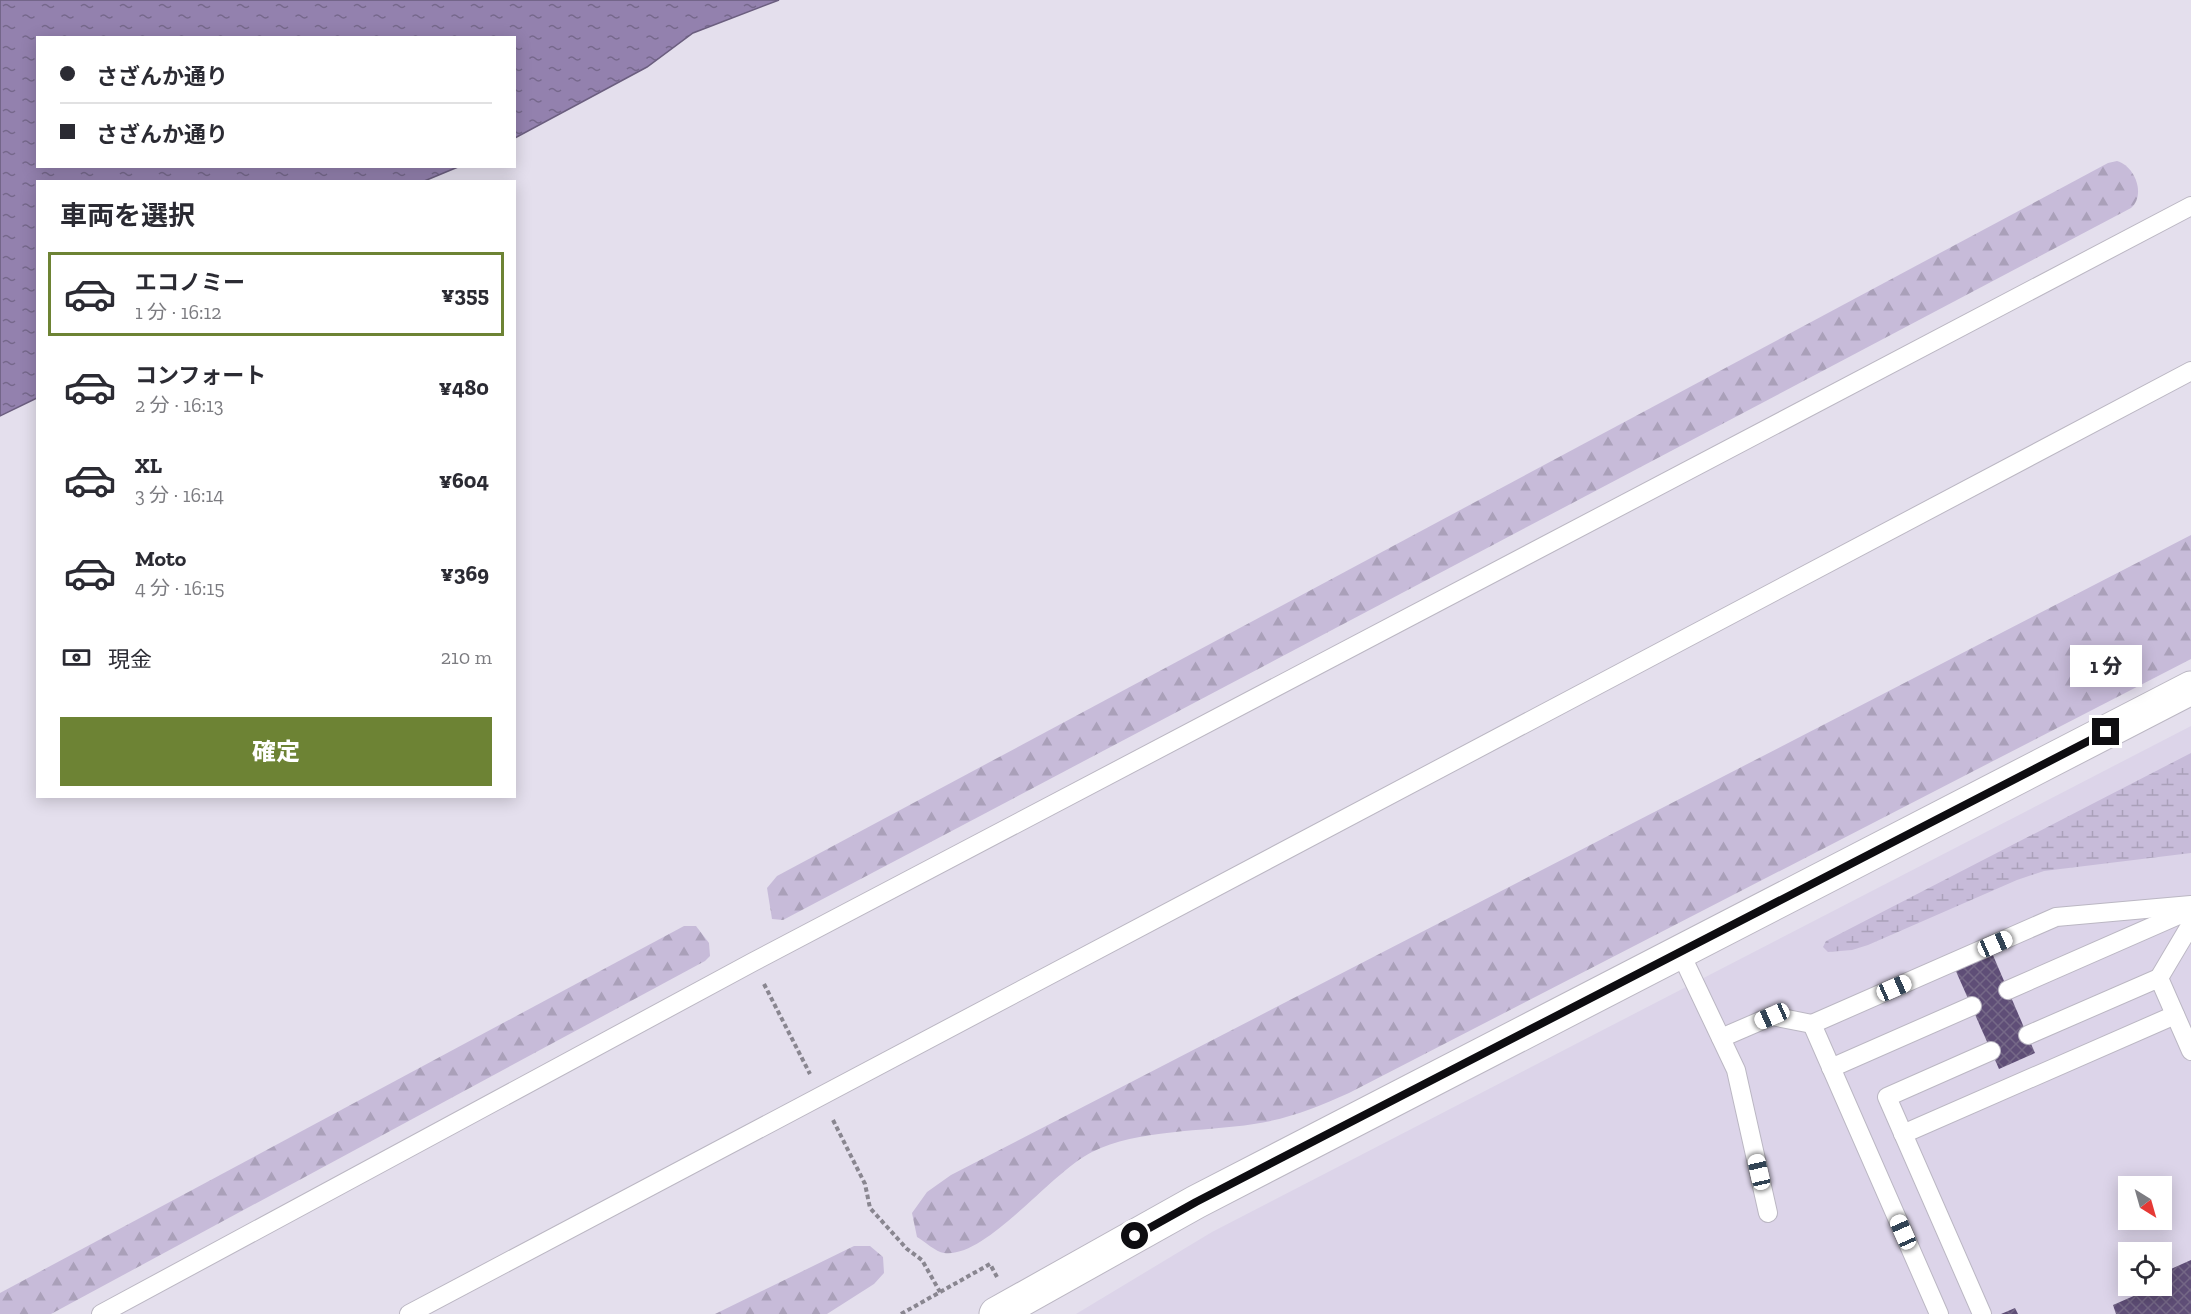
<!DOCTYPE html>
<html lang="ja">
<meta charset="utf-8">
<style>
:root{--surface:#fff;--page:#f7f7f7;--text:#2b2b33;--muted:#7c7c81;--line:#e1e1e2;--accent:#6d8334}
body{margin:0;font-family:"Zilla Slab","Noto Sans JP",serif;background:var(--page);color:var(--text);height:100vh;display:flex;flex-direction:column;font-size:22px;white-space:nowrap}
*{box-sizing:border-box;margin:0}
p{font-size:20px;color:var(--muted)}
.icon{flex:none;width:33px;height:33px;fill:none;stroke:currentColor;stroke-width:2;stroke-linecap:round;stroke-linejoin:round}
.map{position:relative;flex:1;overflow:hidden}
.sheet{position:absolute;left:36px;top:180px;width:480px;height:618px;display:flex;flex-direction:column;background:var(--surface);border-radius:0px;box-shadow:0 3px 15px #0003}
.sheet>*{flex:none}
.banner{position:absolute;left:36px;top:36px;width:480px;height:132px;border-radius:0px;box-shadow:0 3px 15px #0003;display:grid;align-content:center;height:132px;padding:0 24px;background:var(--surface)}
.needle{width:39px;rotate:143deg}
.buttons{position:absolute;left:2118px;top:1176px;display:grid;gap:12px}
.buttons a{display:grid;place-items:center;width:54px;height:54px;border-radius:0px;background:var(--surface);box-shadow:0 3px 15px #0003;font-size:30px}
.end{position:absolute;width:27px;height:27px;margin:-14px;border:8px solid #0e0d11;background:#fff;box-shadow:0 0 0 3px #fff}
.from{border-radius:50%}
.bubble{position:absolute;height:42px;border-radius:0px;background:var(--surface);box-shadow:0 3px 15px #0003;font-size:20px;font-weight:800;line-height:42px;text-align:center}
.car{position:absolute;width:18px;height:36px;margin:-18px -9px;border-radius:8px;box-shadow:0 0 4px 2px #0007;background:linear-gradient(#fff 24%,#345 0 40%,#fff 0 76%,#345 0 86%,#fff 0)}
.banner b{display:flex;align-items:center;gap:21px;height:57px;font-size:22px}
.banner b+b{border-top:2px solid var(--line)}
.banner i{width:15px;height:15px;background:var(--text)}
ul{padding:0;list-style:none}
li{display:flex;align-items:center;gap:18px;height:84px;margin:0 12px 9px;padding:0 12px;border:3px solid transparent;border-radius:0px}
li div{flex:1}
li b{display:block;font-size:22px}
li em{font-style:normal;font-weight:800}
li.active{border-color:var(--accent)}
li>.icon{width:54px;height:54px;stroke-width:1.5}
h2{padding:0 24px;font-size:27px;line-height:72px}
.pay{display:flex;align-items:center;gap:15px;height:66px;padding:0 24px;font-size:22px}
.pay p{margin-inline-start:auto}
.cta{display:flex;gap:12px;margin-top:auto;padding:12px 24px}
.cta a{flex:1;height:69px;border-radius:0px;background:var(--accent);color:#fff;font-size:24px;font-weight:800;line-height:69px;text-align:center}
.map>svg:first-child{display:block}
.built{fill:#dcd4e9;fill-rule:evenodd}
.forest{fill:url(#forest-firs)}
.wetland{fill:url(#wetland-marsh)}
.water{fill:url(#water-ripples);stroke:#6b5e7f;stroke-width:1.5}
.building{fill:url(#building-cross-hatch)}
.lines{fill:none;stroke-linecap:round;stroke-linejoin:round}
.lane-casing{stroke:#bbb7c3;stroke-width:20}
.secondary-casing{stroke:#bbb7c3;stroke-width:35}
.path{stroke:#898690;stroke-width:4;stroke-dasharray:4.5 3;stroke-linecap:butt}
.lane{stroke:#fff;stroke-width:18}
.secondary{stroke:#fff;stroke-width:33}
.route{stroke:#0e0d11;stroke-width:8}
</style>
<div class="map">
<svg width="2191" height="1314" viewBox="0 0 2191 1314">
<defs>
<pattern id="forest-firs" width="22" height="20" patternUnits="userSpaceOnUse" patternTransform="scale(1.5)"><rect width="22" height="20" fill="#c7bbd9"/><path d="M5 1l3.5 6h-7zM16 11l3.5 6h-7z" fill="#aaa0b9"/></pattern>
<pattern id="wetland-marsh" width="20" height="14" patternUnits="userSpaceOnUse" patternTransform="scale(1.5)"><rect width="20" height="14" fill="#c7bbd9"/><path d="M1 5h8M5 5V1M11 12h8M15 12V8" fill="none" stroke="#aaa0b9"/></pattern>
<pattern id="water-ripples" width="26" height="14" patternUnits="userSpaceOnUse" patternTransform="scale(1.5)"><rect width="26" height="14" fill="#9381ae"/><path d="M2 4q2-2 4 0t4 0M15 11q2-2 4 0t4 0" fill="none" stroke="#76688c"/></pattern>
<pattern id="building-cross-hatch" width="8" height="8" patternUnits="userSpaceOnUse" patternTransform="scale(1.5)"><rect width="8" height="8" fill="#5f4e77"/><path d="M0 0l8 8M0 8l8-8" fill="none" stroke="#756887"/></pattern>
</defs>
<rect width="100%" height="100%" fill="#e4dfed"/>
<path class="built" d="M2191 726V1314H1076L1212 1232ZM2128 1186H2162V1220H2128ZM2128 1252H2162V1286H2128Z"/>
<g class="forest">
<path d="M2117 161C2135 166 2146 195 2131 208L783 920 772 919 767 888 777 876 2108 163Z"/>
<path d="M2191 535V659L1349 1093C1318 1107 1288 1119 1254 1124 1203 1132 1138 1129 1092 1152 1051 1172 986 1259 944 1253 936 1252 924 1241 917 1237L912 1213 927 1192 951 1175Z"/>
<path d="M684 926H696L709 943 710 956 705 961 51 1314H0V1293Z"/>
<path d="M854 1246H870L883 1257 884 1273 874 1284 827 1314H715Z"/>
</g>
<path class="wetland" d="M2191 753V853L2044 871 2017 880 1868 945 1852 950 1828 952 1823 947 1826 941Z"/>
<path class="water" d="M0 0H779L693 33 647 67 515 138 514 38H38V166L458 167 422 182H38L37 398 0 416Z"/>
<g class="building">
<path d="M1992 953 2035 1053 1999 1069 1955 969Z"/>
<path d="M2191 1260V1314H2116L2113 1305 2152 1288 2151 1286H2162V1273Z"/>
<path d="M2015 1308 2018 1314H2001Z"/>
</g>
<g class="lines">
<g class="lane-casing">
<g id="lane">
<path d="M1680 952 1736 1070 1768 1213"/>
<path d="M2159 978 2191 924"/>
<path d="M2008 990 2190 910"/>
<path d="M2028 1035 2159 978 2191 1051"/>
<path d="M1721 1038 1772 1016 1812 1024"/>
<path d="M1831 1068 1972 1006"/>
<path d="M1903 1134 2175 1015"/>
<path d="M101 1314 753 962 2191 206"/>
<path d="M409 1314 2191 371"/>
<path d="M1939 1314 1812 1024 2056 917 2191 905"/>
<path d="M1982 1314 1887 1097 1991 1051"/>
</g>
</g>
<g class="secondary-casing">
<path id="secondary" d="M996 1314 1196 1202 2191 688"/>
</g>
<g class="path">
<path d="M764 984 810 1074"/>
<path d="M833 1120 865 1184 870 1208 907 1249 922 1260 940 1292"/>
<path d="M901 1314 990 1264 997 1277"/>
</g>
<use href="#lane" class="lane"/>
<use href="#secondary" class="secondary"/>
</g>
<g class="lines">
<path class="route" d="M1135 1236 1196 1202 2106 732"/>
</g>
</svg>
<div class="buttons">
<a><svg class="needle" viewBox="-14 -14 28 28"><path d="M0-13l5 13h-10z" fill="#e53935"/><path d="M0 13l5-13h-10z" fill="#7c7c81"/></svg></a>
<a><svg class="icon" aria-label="locate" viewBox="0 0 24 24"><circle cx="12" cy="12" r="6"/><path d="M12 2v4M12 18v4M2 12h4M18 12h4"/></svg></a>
</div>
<i class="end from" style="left:1135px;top:1236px"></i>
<i class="end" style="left:2106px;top:732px"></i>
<div class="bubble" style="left:2070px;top:645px;width:72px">1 分</div>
<i class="car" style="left:1995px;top:944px;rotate:66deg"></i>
<i class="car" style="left:1894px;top:988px;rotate:66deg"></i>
<i class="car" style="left:1772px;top:1016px;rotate:246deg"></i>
<i class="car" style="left:1759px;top:1172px;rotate:347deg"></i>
<i class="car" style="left:1903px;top:1232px;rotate:336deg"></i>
<div class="banner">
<b><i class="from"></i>さざんか通り</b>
<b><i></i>さざんか通り</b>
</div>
<section class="sheet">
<h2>車両を選択</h2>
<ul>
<li class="active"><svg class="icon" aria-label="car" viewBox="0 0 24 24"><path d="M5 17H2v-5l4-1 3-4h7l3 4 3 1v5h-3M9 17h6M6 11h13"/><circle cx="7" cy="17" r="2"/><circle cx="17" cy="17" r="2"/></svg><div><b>エコノミー</b><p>1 分 · 16:12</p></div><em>¥355</em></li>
<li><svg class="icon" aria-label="car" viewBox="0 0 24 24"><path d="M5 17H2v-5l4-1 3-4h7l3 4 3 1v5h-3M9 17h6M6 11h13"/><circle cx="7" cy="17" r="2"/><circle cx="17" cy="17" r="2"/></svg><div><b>コンフォート</b><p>2 分 · 16:13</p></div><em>¥480</em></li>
<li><svg class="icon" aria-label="car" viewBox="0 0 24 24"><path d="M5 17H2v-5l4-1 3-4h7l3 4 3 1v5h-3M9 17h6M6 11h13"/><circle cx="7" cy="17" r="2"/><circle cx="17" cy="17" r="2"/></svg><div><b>XL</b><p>3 分 · 16:14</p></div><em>¥604</em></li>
<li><svg class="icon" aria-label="car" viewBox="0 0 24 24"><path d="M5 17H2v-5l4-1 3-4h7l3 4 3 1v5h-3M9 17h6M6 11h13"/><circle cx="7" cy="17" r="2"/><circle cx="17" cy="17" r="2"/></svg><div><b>Moto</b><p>4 分 · 16:15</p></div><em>¥369</em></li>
</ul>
<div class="pay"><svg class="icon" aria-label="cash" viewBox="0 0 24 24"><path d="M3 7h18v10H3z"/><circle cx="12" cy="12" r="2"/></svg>現金<p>210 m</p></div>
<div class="cta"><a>確定</a></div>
</section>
</div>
